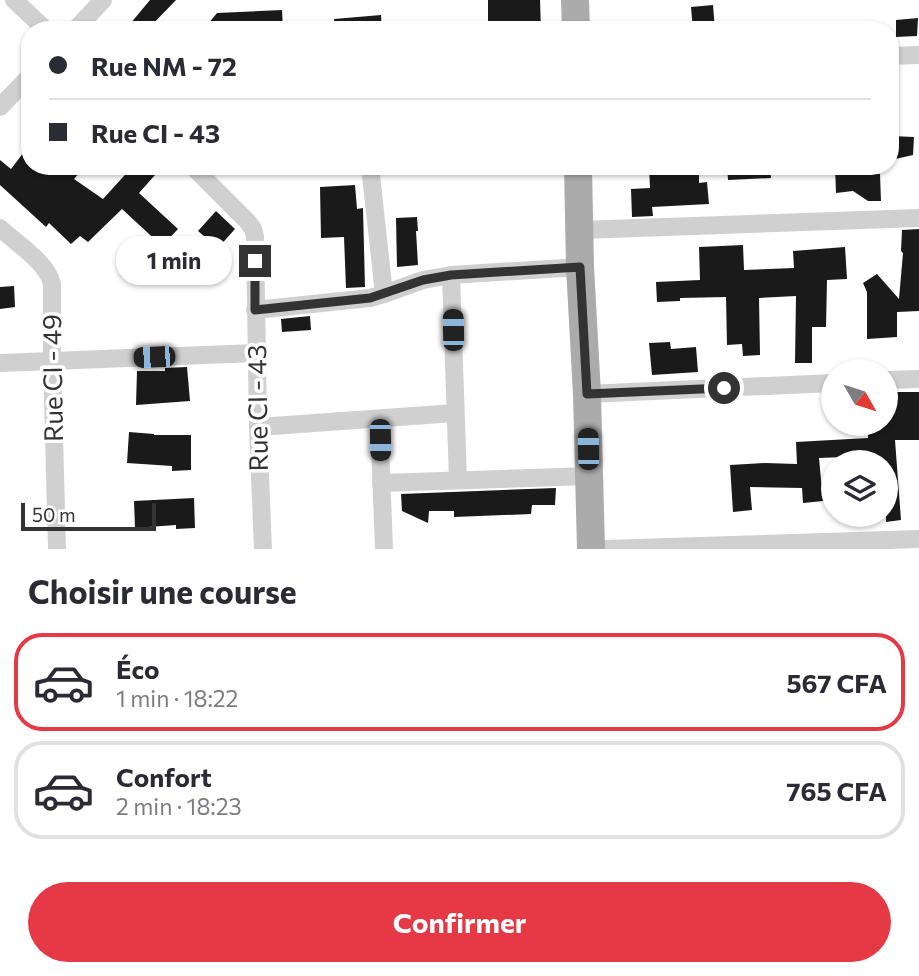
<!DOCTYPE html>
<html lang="fr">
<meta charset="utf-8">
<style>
:root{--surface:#fff;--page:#f2f2f3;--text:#2b2b33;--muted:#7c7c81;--line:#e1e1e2;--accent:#e63946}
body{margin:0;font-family:Commissioner,sans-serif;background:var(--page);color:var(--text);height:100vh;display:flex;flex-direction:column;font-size:26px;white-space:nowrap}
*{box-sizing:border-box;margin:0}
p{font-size:23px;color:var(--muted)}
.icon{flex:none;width:38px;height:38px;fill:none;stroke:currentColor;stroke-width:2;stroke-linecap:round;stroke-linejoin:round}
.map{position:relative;height:549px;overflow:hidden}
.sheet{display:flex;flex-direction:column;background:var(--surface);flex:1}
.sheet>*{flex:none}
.banner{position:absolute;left:21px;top:21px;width:878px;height:154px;border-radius:28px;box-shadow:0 2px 5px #0004;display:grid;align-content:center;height:154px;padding:0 28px;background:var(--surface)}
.needle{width:46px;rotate:129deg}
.fabs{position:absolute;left:821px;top:359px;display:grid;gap:14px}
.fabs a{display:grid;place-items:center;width:77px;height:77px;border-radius:50%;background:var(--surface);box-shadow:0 2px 5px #0004;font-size:35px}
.scale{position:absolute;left:21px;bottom:18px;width:135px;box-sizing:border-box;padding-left:7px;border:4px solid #333;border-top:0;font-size:19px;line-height:24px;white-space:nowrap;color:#333;-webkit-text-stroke:5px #fff;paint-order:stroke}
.end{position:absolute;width:32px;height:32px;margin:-16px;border:9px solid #333;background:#fff;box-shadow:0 0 0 4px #fff}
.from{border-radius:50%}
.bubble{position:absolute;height:49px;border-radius:24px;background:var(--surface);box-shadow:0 2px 5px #0004;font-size:23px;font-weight:700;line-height:49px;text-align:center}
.car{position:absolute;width:21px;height:42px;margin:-21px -10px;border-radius:9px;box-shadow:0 0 5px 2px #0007;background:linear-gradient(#222 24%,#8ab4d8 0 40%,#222 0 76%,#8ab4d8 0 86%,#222 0)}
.banner b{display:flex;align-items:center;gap:24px;height:66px;font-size:26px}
.banner b+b{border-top:2px solid var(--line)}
.banner i{width:18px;height:18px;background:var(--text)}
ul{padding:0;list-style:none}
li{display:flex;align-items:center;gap:21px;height:98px;margin:0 14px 10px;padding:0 14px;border:4px solid var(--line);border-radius:28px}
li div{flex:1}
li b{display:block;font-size:26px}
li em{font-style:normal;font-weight:700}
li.current{border-color:var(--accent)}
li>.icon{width:63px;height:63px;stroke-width:1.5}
h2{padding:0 28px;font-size:32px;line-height:84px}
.primary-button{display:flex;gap:14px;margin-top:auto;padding:14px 28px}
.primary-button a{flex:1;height:80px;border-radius:42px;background:var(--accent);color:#fff;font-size:28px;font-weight:700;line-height:80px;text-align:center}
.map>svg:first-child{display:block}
.building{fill:#1a1a1a}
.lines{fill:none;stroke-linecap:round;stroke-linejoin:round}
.street{stroke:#d0d0d0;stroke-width:18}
.primary{stroke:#ababab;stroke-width:28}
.route{stroke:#333;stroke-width:9}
.labels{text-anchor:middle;stroke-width:7;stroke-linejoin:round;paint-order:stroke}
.street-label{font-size:26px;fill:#333;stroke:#fff}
</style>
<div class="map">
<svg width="919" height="549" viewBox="0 0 919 549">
<rect width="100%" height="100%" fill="#fff"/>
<g class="building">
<path d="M150 0H176L147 30H125Z"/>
<path d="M488 0H540L541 30H488Z"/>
<path d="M713 5 715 30H693L691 7Z"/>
<path d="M282 10 283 30H203L217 13Z"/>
<path d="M381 15 382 30H335L334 19Z"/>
<path d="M918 18 917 36 896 37V20Z"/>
<path d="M891 136 914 137 913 155 891 160Z"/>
<path d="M30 144V166H85L74 179 103 199 133 166H163L139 193 178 229 162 246 122 209 88 242 80 236 71 244 49 223 46 227 0 185V160L11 169Z"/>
<path d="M649 166H699V183L707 182 709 204 652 207 653 216 632 217 631 189 650 188Z"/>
<path d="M727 166H770L771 178 728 180Z"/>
<path d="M835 166H853V174H880L881 201H868L853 191 836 193Z"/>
<path d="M355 185 357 209 363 208 365 287 346 288 344 237 321 238 320 187Z"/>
<path d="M216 211 235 229 218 248 198 231Z"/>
<path d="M417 217 418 231H416L418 265 397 267 396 218Z"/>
<path d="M919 229V311L897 312V337L867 339V292L863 283 877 274 899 299 903 253 901 251 902 230Z"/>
<path d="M743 245 744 270 794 268 793 251 845 247 847 279 827 280 826 327H812V363H795L796 296 759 298 760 355 743 356 742 344 727 345 726 297 680 298V301L657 302 656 282 700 280 699 247Z"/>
<path d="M14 286 15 307 0 309V287Z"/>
<path d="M310 316 311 330 282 332 281 319Z"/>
<path d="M670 342 671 349 696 347 698 372 652 375 649 343Z"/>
<path d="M187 367 190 401 136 405 137 371H165V368Z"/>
<path d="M886 392H919V440H895L901 520 886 522V462H868V456L819 458 823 501 803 503 802 488 750 487 752 510 733 512 730 465 765 463 797 464 796 442 868 438V424H886Z"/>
<path d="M129 432 154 434V435H191V470L172 471V466L127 463Z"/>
<path d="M556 488 555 505H532L531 514 454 517V511H429L428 523 402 511 401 494Z"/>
<path d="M194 498 195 528 176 529V525L135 528 134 501Z"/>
</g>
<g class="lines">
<g class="street">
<path d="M14 0 46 30"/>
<path d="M75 30 103 0"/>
<path d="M891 56 919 55"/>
<path d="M0 107 30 76"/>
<path d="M192 166 248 222 253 229 255 237 258 427 263 549"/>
<path d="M0 228C16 243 47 262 52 284V361L57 549"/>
<path d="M581 230 919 218"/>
<path d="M451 275 458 480"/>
<path d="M384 294 423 280 451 275 580 267"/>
<path d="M255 310 370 298 384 294 370 166"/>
<path d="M0 363 257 353"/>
<path d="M886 380 919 379"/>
<path d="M587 394 833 383"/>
<path d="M379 419 384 549"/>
<path d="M258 427 455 413"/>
<path d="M381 483 589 476"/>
<path d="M605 549 919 539"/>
</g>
<g class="primary">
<path d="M575 0 576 30"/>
<path d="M578 166 580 267 587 394 591 549"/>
</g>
</g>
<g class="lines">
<path class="route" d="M255 261V310L370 298 423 280 451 275 580 267 587 394 724 388"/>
</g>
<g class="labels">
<g class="street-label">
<text transform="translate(53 378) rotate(-91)" y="9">Rue CI - 49</text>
<text transform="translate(258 408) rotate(-91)" y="9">Rue CI - 43</text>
</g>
</g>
</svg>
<div class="fabs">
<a><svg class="needle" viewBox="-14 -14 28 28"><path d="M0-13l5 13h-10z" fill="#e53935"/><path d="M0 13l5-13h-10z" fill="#7c7c81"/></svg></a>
<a><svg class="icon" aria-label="layers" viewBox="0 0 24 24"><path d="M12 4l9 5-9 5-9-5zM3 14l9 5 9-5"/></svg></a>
</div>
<div class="scale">50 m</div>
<i class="end from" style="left:724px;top:388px"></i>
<i class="end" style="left:255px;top:261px"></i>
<div class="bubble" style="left:116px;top:236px;width:116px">1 min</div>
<i class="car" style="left:453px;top:330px;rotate:359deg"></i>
<i class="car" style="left:154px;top:357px;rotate:268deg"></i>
<i class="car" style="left:380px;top:440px;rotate:179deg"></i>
<i class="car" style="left:588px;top:449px;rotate:359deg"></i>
<div class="banner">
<b><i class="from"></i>Rue NM - 72</b>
<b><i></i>Rue CI - 43</b>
</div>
</div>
<section class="sheet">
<h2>Choisir une course</h2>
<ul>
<li class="current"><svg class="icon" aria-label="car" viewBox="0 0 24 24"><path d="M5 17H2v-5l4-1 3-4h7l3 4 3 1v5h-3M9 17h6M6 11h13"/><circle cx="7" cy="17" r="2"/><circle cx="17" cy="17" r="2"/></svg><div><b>Éco</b><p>1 min · 18:22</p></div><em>567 CFA</em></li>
<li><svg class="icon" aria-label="car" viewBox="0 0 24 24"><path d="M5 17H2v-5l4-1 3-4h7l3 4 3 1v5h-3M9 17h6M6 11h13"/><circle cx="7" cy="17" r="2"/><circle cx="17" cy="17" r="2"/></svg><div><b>Confort</b><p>2 min · 18:23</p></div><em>765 CFA</em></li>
</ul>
<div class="primary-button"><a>Confirmer</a></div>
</section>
